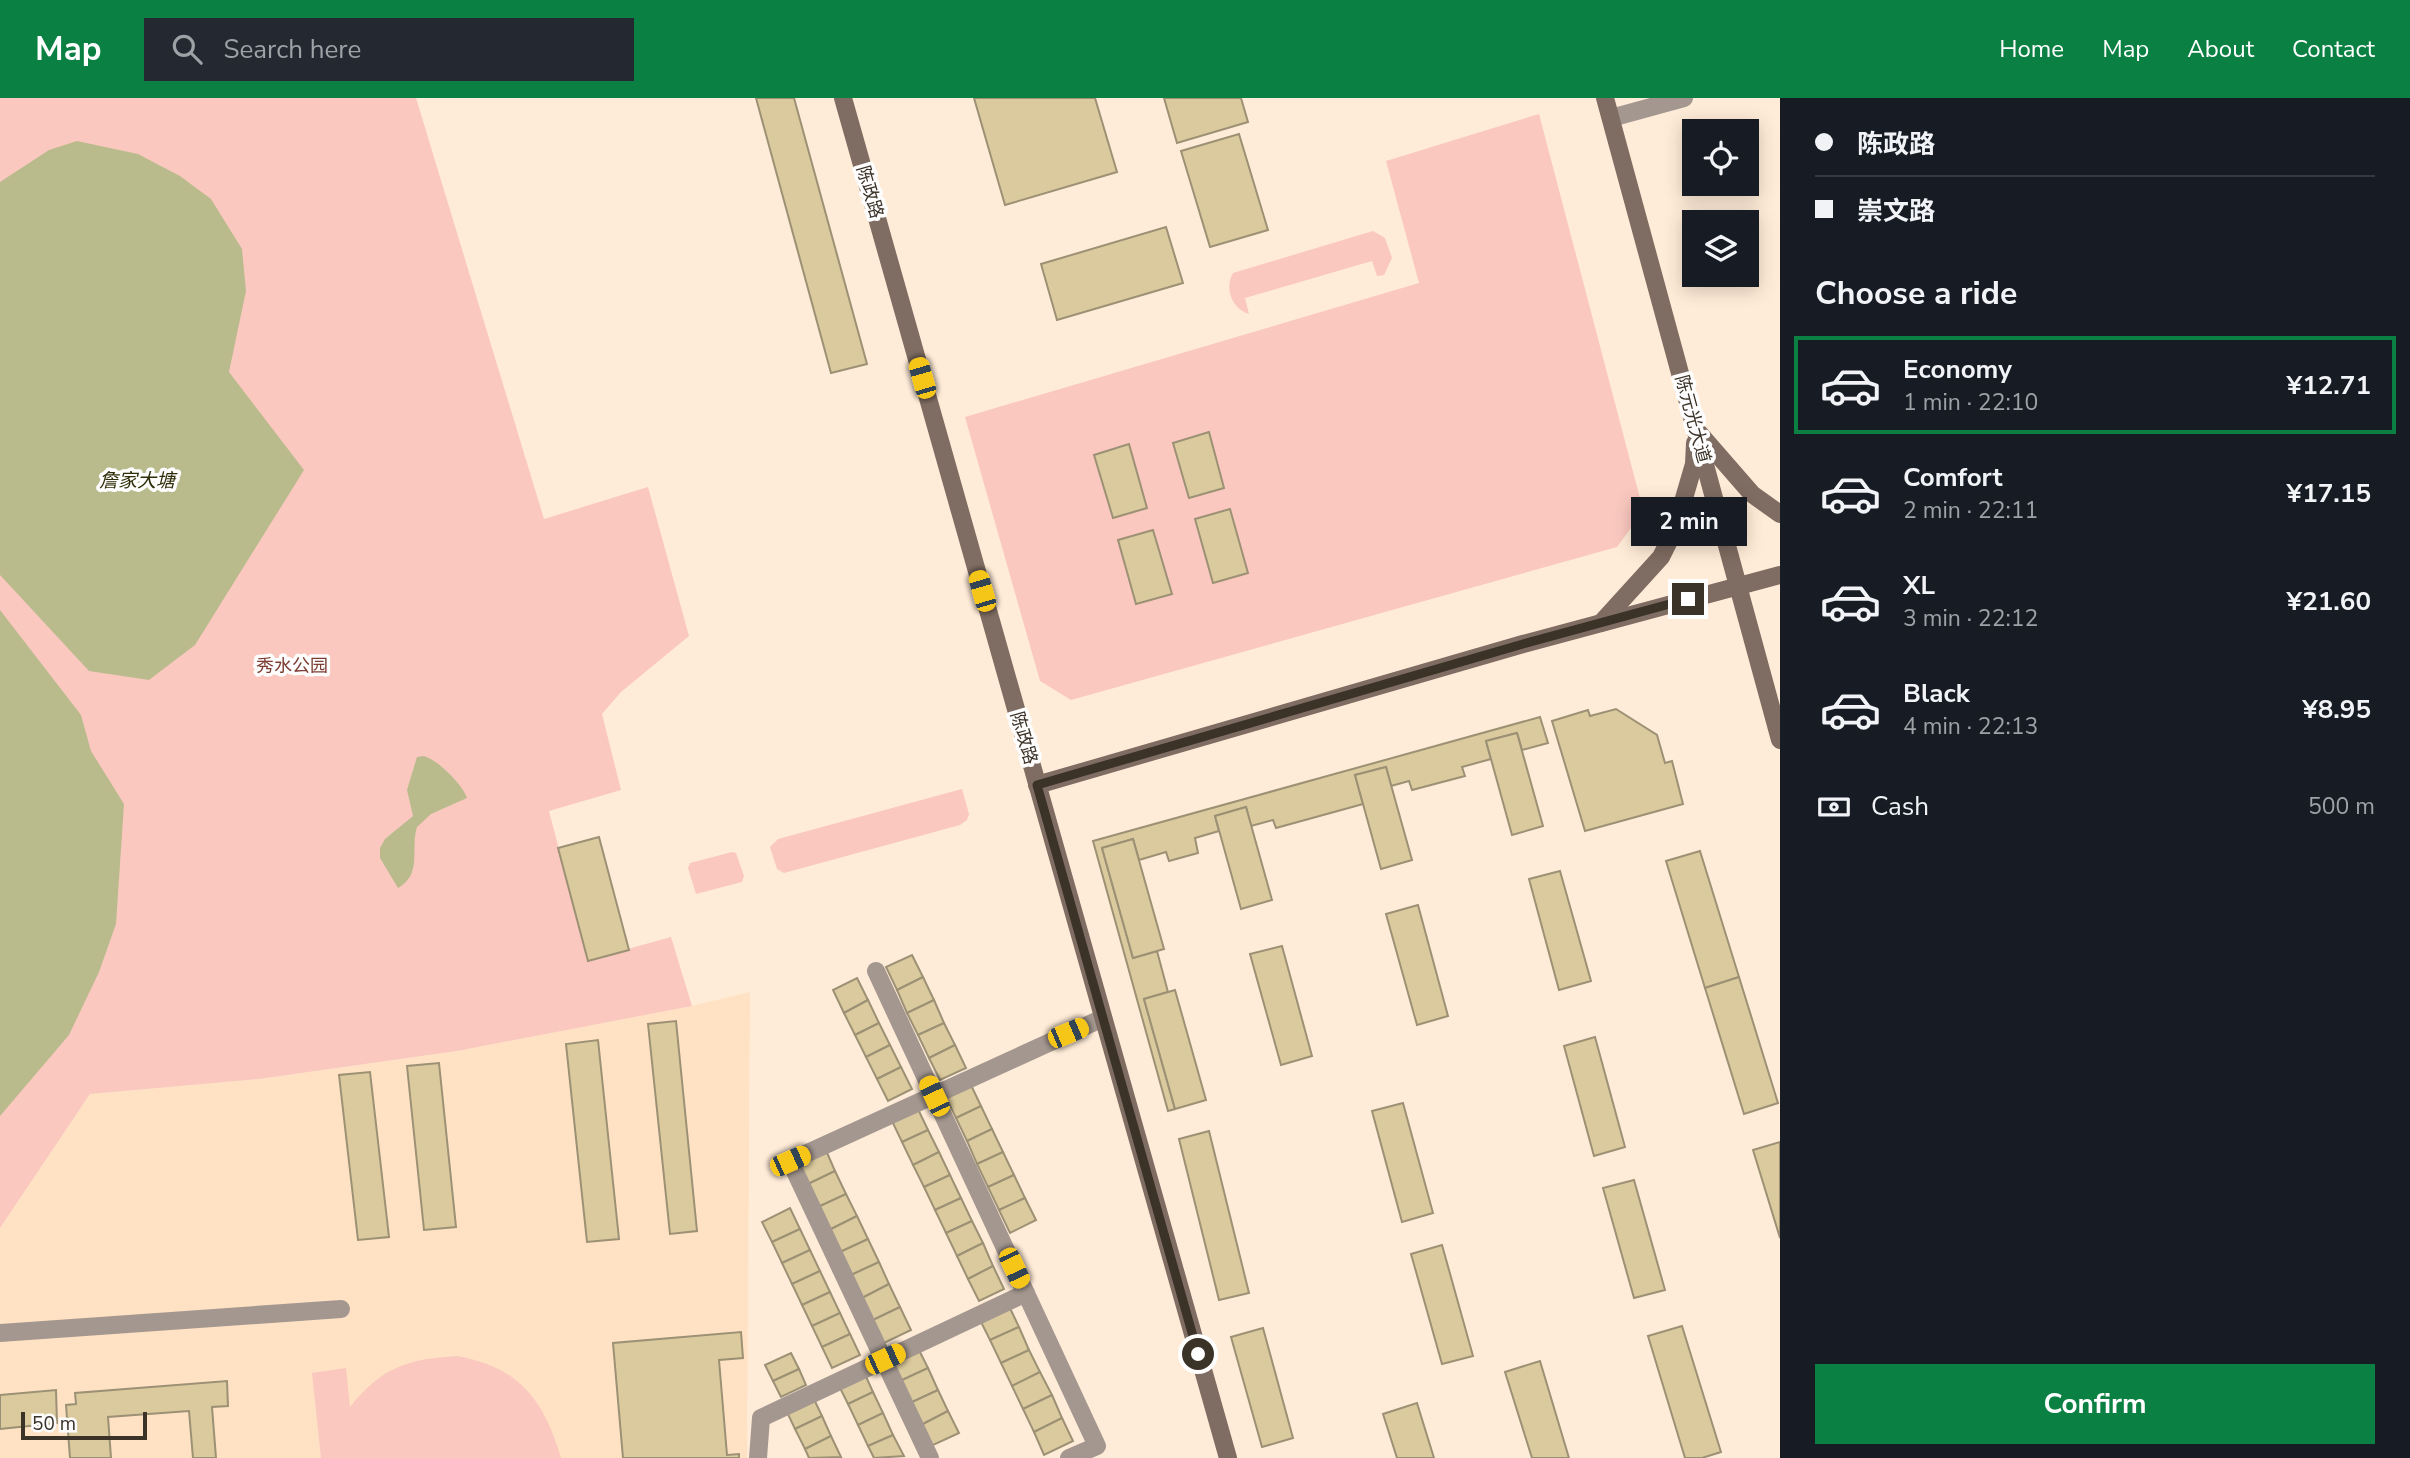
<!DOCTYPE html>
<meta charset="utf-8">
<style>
:root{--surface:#171b24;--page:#242831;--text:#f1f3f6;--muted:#9ea1a6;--line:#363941;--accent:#0b8043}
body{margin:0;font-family:"Nunito Sans","Noto Sans SC",sans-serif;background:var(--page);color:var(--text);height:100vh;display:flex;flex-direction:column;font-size:26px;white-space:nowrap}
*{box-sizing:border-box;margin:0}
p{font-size:23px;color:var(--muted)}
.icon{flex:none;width:38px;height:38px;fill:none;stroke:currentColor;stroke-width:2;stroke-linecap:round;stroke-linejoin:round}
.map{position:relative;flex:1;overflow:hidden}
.details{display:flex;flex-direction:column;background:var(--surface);width:630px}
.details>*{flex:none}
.guide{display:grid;align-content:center;height:154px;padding:0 35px;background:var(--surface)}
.controls{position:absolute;left:1682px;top:21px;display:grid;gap:14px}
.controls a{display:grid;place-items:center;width:77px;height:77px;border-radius:0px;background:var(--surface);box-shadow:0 4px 18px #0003;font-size:35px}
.scale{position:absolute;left:21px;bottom:18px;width:126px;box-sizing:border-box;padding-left:7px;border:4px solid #3b3228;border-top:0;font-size:19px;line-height:24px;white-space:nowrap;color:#3b3228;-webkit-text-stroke:5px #fdfdfd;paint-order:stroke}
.end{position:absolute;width:32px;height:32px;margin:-16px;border:9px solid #3b3228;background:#fff;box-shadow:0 0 0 4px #fff}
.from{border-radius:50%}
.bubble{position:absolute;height:49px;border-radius:0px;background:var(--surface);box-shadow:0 4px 18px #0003;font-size:23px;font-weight:700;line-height:49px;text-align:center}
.car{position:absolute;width:21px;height:42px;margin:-21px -10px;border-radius:9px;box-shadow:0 0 5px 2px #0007;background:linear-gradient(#f5c518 24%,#345 0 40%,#f5c518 0 76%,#345 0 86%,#f5c518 0)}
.guide b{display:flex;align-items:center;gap:24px;height:66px;font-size:26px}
.guide b+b{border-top:2px solid var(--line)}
.guide i{width:18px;height:18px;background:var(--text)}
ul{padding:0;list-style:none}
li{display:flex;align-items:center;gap:21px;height:98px;margin:0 14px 10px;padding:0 21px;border:4px solid transparent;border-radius:0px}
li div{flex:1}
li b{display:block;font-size:26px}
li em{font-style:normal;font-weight:700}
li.selected{border-color:var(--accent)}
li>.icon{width:63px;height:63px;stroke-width:1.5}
h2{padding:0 35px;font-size:32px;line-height:84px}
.pay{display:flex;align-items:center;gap:18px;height:77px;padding:0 35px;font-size:26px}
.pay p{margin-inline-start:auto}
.primary-button{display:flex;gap:14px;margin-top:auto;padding:14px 35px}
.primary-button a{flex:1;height:80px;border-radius:0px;background:var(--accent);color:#fff;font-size:28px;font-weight:700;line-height:80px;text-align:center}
header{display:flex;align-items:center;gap:42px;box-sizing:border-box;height:98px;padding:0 35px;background:var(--accent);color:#fff}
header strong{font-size:33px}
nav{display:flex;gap:38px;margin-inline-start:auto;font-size:24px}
.search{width:490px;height:63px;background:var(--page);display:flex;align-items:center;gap:18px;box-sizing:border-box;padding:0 24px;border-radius:0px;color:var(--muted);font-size:26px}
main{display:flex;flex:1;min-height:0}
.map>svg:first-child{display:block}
.built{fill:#ffe2c3}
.green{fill:#fac8bf}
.water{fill:#babb8d}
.building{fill:#dbca9d;stroke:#9c9175;stroke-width:2}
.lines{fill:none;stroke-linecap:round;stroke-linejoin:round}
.street{stroke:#a49790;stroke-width:18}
.secondary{stroke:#7f6c62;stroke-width:18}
.route{stroke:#3b3228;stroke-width:9}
.labels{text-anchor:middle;stroke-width:7;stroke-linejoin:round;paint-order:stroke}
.street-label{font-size:18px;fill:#3b3228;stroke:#fdfdfd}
.park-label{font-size:18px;fill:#7d3d33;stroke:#fdfdfd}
.water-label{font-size:19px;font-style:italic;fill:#2f2e08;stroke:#fdfdfd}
</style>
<header>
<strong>Map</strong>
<div class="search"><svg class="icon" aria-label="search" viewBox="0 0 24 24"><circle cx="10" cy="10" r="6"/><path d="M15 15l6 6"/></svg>Search here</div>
<nav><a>Home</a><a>Map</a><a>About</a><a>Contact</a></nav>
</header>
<main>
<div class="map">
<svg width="1780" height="1360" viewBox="0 0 1780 1360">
<rect width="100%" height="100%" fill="#ffecd8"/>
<path class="built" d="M750 894 747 1360H0V1130L90 996 259 981 457 953 692 908Z"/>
<g class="green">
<path d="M0 0H416L544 421 648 389 689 538 621 594 602 616 621 692 549 713 588 862 671 839 692 908 457 953 259 981 90 996 0 1130Z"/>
<path d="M1539 16 1641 404 1634 426 1617 449 1071 602 1040 583 965 319 1419 185 1386 63Z"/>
<path d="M1373 133 1385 140 1392 160 1384 177 1377 178 1372 163 1245 200 1249 216C1232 211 1224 190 1233 175Z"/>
<path d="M962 691 969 716 967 722 960 727 784 775 777 771 770 749 778 741Z"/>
<path d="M732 754 736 755 744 778 742 784 696 796 688 770 690 765Z"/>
<path d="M457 1258C519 1269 544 1302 561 1360H321L312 1275 346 1270 350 1309C382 1269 408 1261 457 1258Z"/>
</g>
<g class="water">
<path d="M77 43 138 56 180 78 211 101 242 151 246 193 229 274 304 372 195 547 149 582 89 573 0 477V84L49 52Z"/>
<path d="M0 512 81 617 91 653 124 706 116 826 99 874 69 937 0 1018Z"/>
<path d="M424 658C438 662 463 687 467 700L431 716 417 729C410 751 423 776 398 790L380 760V750L385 741 413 718 407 692 417 659Z"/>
</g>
<g class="building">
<path d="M756 0H794L867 266 831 275Z"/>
<path d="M974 0H1095L1117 74 1005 107Z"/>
<path d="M1164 0H1241L1248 24 1177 45Z"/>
<path d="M1239 36 1268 132 1210 149 1181 53Z"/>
<path d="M1166 129 1183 185 1057 222 1041 166Z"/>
<path d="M1209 334 1224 390 1189 400 1173 345Z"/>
<path d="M1129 346 1147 410 1113 420 1094 357Z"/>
<path d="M1230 411 1248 475 1213 485 1195 421Z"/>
<path d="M1153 432 1172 496 1136 506 1118 442Z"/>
<path d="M1616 611 1657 637 1665 665 1672 663 1683 706 1585 733 1552 623 1588 612 1590 618Z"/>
<path d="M1540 619 1548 645 1522 652 1517 635 1486 643 1491 661 1462 669 1465 678 1412 692 1409 683 1391 688 1386 669 1355 677 1363 706 1276 730 1273 722 1251 728 1246 709 1215 718 1219 733 1195 740 1198 755 1169 763 1166 754 1139 762 1133 741 1102 750 1133 860 1157 853 1168 894 1144 901 1175 1011 1168 1013 1093 743Z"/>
<path d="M1517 635 1543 728 1512 737 1486 643Z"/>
<path d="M1386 669 1412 762 1381 771 1355 677Z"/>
<path d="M1246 709 1272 802 1241 811 1215 718Z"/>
<path d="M599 739 629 852 588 863 558 750Z"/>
<path d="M1133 741 1164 851 1133 860 1102 750Z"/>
<path d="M1700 753 1739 879 1705 890 1666 763Z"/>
<path d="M1560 773 1591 883 1559 892 1529 781Z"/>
<path d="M1418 807 1448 918 1417 927 1386 816Z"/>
<path d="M1282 848 1312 958 1281 967 1250 856Z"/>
<path d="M912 857 923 879 897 892 886 869Z"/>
<path d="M923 879 934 902 907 915 897 892Z"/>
<path d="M1739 879 1778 1005 1744 1016 1705 890Z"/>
<path d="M857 880 868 902 844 915 833 892Z"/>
<path d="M1175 892 1206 1002 1175 1011 1144 901Z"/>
<path d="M868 902 879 925 855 937 844 915Z"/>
<path d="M934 902 944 925 918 937 907 915Z"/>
<path d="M676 923 697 1133 670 1136 648 926Z"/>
<path d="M879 925 890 947 866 959 855 937Z"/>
<path d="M944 925 955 947 929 960 918 937Z"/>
<path d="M1595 939 1625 1049 1594 1058 1564 948Z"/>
<path d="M598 942 619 1141 587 1144 566 946Z"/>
<path d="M890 947 901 969 877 981 866 959Z"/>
<path d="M955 947 966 970 940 982 929 960Z"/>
<path d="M439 965 456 1129 424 1132 407 968Z"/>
<path d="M901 969 912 991 888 1003 877 981Z"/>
<path d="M370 974 389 1139 358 1142 339 977Z"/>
<path d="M970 985 981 1008 956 1020 945 997Z"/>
<path d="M1403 1005 1433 1115 1402 1124 1372 1013Z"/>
<path d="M981 1008 992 1031 967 1043 956 1020Z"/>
<path d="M917 1009 928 1032 902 1044 891 1021Z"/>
<path d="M992 1031 1003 1054 977 1066 967 1043Z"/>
<path d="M928 1032 939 1054 913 1067 902 1044Z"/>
<path d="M1209 1033 1249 1195 1219 1202 1179 1041Z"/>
<path d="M1780 1044V1140L1753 1052Z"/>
<path d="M825 1050 835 1073 808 1086 797 1063Z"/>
<path d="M939 1054 950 1077 924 1089 913 1067Z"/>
<path d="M1003 1054 1014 1077 988 1089 977 1066Z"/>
<path d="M835 1073 846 1096 818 1109 808 1086Z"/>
<path d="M950 1077 961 1100 935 1112 924 1089Z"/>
<path d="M1014 1077 1025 1100 999 1112 988 1089Z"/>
<path d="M1634 1082 1665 1192 1634 1200 1603 1090Z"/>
<path d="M846 1096 857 1118 829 1132 818 1109Z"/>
<path d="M961 1100 972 1123 946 1135 935 1112Z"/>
<path d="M1025 1100 1036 1122 1010 1135 999 1112Z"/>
<path d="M790 1110 800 1131 772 1144 762 1124Z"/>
<path d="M857 1118 868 1141 840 1154 829 1132Z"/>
<path d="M972 1123 983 1145 957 1158 946 1135Z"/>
<path d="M800 1131 810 1152 782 1165 772 1144Z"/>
<path d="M868 1141 879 1164 851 1177 840 1154Z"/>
<path d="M983 1145 993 1168 968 1181 957 1158Z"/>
<path d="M1442 1147 1473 1258 1442 1266 1411 1156Z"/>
<path d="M810 1152 820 1173 792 1186 782 1165Z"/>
<path d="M879 1164 889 1186 862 1200 851 1177Z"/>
<path d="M993 1168 1004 1191 979 1203 968 1181Z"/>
<path d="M820 1173 830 1194 802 1207 792 1186Z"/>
<path d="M889 1186 900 1209 873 1222 862 1200Z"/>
<path d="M830 1194 840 1215 812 1228 802 1207Z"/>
<path d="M1008 1206 1019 1229 990 1242 979 1220Z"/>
<path d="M900 1209 911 1232 884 1245 873 1222Z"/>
<path d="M840 1215 850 1236 822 1249 812 1228Z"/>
<path d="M1682 1228 1721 1354 1702 1360H1685L1648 1238Z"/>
<path d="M1019 1229 1029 1252 1001 1265 990 1242Z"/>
<path d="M1263 1230 1293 1340 1262 1349 1231 1239Z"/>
<path d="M741 1234 743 1260 719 1262 727 1357 739 1356V1360H623L613 1245Z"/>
<path d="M850 1236 860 1257 832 1270 822 1249Z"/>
<path d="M917 1248 928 1270 900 1283 890 1261Z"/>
<path d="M1029 1252 1040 1274 1012 1288 1001 1265Z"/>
<path d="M791 1255 799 1271 773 1283 765 1267Z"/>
<path d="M1540 1263 1569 1360H1532L1505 1274Z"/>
<path d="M928 1270 938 1292 910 1305 900 1283Z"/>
<path d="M799 1271 806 1287 781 1299 773 1283Z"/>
<path d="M863 1272 873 1294 848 1306 837 1284Z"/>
<path d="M1040 1274 1052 1297 1023 1311 1012 1288Z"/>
<path d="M227 1283 228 1308 212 1309 216 1360H193L189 1313 108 1319 111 1360H70L66 1307 76 1306 75 1295Z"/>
<path d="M56 1292 57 1325 0 1331V1297Z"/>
<path d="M938 1292 948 1313 921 1327 910 1305Z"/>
<path d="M873 1294 883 1315 858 1327 848 1306Z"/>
<path d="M812 1297 822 1318 795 1331 785 1310Z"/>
<path d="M1052 1297 1062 1320 1034 1334 1023 1311Z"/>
<path d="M1417 1305 1434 1360H1397L1383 1316Z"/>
<path d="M948 1313 959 1335 931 1348 921 1327Z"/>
<path d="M883 1315 893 1337 868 1348 858 1327Z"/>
<path d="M822 1318 831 1338 805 1351 795 1331Z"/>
<path d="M1062 1320 1073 1343 1044 1357 1034 1334Z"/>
<path d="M893 1337 904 1358 874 1360 868 1348Z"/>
<path d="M831 1338 841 1359 809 1360 805 1351Z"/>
</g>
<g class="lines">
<g class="street">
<path d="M1611 20 1684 0"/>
<path d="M876 873 1097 1348 1069 1360"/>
<path d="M0 1235 341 1211"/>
<path d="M758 1360 761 1320 1026 1195"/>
<path d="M930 1360 790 1063 1103 920"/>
</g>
<g class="secondary">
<path d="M843 0 1228 1360"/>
<path d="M1605 0 1780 642"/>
<path d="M1698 334 1752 396 1780 416"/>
<path d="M1601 525 1661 459 1675 431 1694 366 1695 345"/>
<path d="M1037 687 1523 546 1780 477"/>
</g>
</g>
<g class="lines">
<path class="route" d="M1198 1256 1037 687 1523 546 1688 501"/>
</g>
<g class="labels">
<g class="street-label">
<text transform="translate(870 94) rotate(74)" y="6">陈政路</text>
<text transform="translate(1693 321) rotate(75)" y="6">陈元光大道</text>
<text transform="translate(1024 640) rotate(74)" y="6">陈政路</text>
</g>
<g class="park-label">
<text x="292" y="574">秀水公园</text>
</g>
<g class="water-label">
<text x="137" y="389">詹家大塘</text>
</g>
</g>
</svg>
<div class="controls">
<a><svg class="icon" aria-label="locate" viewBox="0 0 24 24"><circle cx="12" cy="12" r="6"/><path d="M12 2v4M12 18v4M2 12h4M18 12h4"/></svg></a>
<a><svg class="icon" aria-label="layers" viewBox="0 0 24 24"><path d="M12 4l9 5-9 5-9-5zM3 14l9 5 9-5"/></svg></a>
</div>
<div class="scale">50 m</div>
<i class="end from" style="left:1198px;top:1256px"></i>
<i class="end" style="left:1688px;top:501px"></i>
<div class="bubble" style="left:1631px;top:399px;width:116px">2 min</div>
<i class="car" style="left:922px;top:280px;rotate:344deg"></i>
<i class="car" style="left:982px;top:493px;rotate:344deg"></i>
<i class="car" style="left:1068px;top:935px;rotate:67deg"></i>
<i class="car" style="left:934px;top:998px;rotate:335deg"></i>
<i class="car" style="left:790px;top:1063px;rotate:66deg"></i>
<i class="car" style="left:1014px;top:1170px;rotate:155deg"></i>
<i class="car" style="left:885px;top:1261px;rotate:65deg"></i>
</div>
<section class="details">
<div class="guide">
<b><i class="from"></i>陈政路</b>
<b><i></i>崇文路</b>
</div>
<h2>Choose a ride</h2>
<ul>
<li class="selected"><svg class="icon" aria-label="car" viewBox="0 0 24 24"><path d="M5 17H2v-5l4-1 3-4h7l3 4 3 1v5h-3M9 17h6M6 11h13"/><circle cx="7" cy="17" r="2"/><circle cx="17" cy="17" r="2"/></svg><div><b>Economy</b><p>1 min · 22:10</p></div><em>¥12.71</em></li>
<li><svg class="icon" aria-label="car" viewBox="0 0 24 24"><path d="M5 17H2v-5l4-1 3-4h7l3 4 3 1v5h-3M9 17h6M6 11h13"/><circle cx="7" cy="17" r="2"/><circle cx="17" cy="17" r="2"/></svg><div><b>Comfort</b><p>2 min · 22:11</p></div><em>¥17.15</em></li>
<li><svg class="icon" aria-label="car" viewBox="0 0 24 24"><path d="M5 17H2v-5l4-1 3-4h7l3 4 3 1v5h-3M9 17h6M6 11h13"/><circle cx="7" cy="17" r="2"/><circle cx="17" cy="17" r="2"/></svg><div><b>XL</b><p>3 min · 22:12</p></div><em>¥21.60</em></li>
<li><svg class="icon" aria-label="car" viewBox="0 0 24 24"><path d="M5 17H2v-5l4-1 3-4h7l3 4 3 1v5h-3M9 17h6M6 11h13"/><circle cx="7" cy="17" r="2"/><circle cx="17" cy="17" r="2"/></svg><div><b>Black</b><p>4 min · 22:13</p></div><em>¥8.95</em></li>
</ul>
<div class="pay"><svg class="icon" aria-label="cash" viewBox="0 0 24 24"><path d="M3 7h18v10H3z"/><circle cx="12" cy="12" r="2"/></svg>Cash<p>500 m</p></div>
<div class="primary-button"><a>Confirm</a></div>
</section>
</main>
